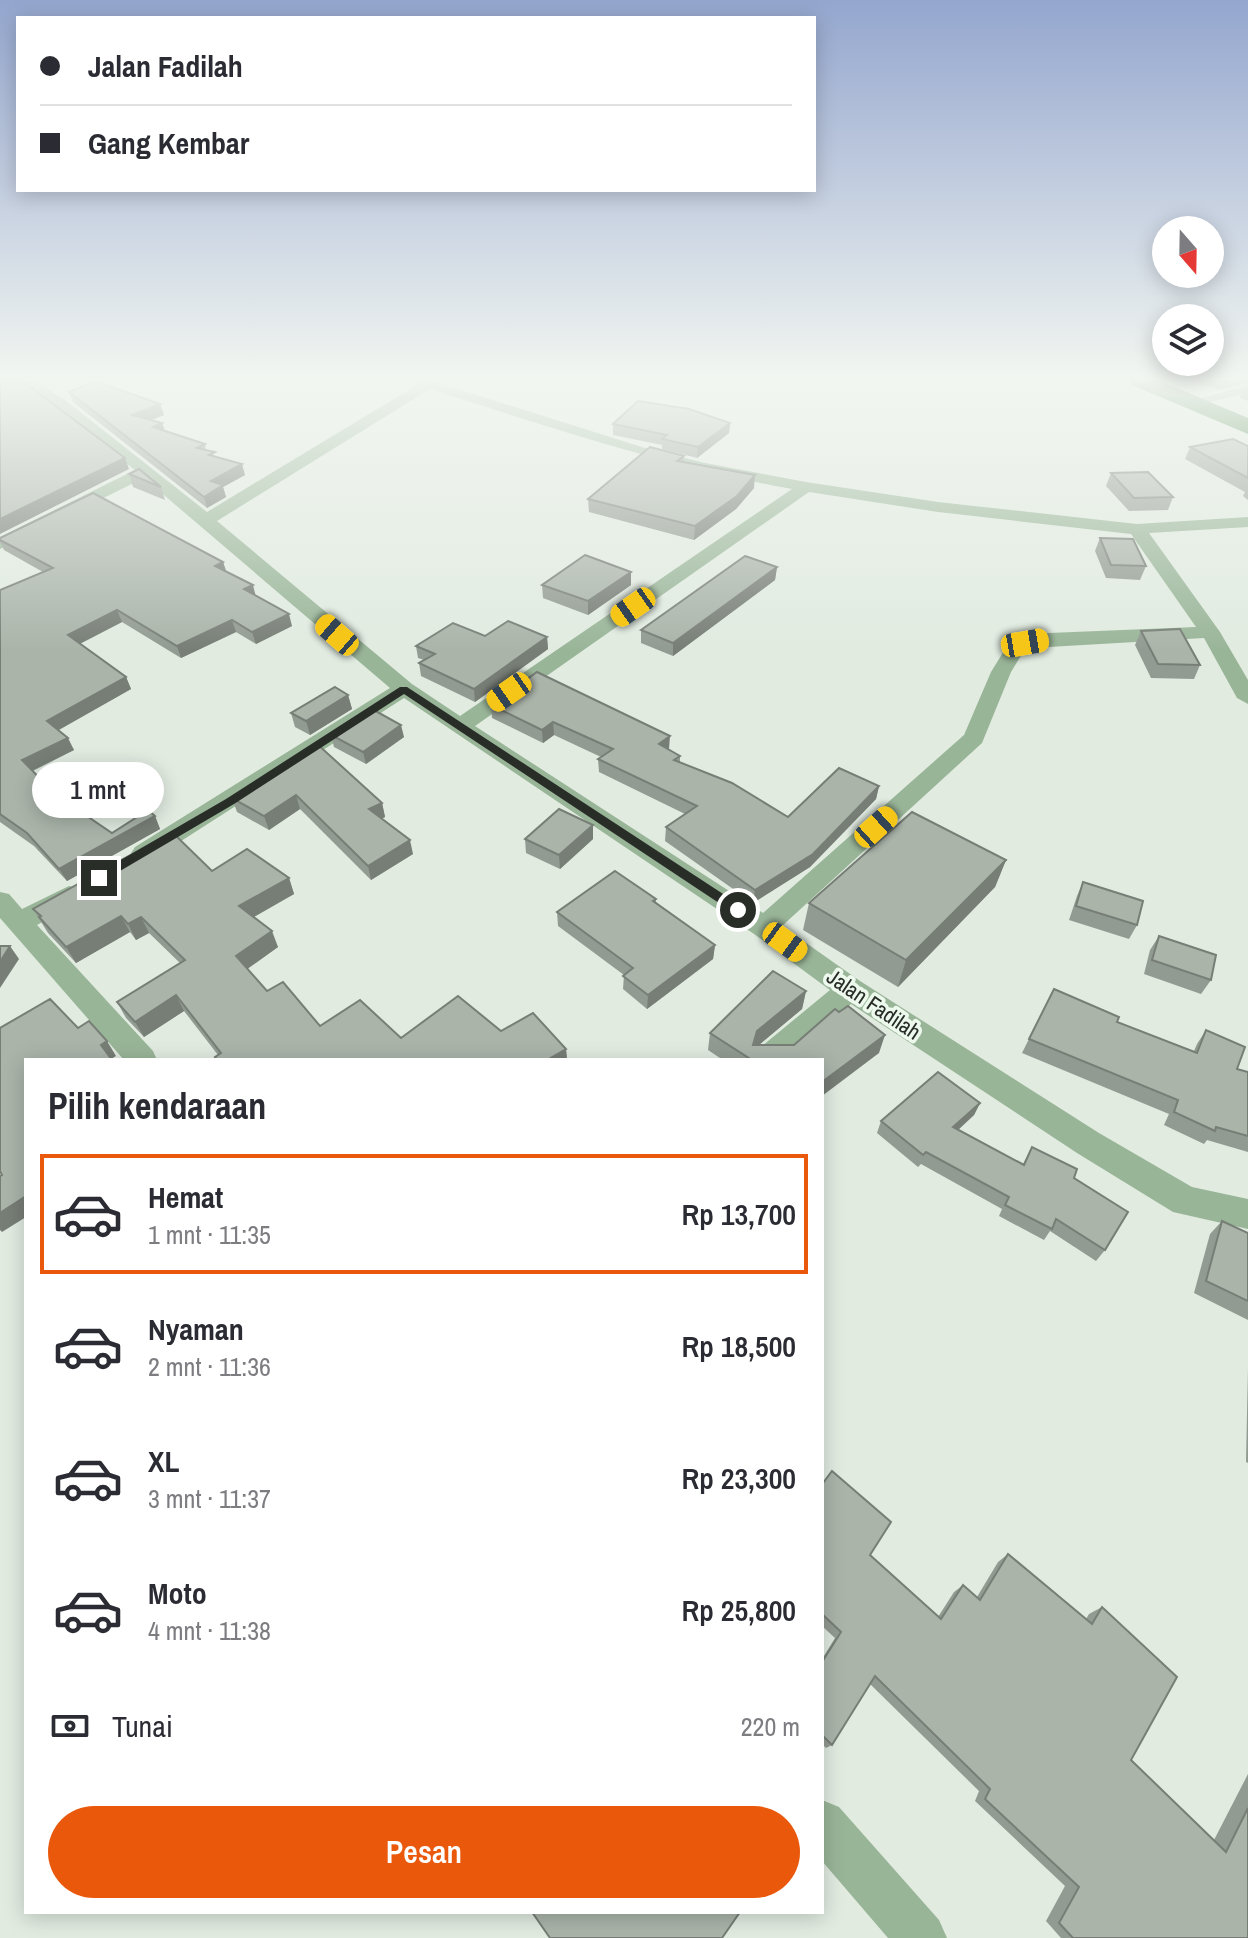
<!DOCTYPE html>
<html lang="id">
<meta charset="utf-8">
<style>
:root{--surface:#fff;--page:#f7f7f7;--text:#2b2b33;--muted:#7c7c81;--line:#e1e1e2;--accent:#ea580c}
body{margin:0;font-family:"Archivo Narrow",sans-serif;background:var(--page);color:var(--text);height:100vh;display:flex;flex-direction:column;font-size:30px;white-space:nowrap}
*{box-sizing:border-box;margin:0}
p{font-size:26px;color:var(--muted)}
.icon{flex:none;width:44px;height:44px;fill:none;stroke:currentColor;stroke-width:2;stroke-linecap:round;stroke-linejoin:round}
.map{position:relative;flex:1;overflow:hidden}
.drawer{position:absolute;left:24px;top:1058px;width:800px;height:856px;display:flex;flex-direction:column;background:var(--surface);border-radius:0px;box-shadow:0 4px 20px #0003}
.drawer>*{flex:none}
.guide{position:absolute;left:16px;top:16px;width:800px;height:176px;border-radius:0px;box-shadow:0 4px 20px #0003;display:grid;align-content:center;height:176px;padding:0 24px;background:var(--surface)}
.needle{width:52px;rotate:160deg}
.fabs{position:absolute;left:1152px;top:216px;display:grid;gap:16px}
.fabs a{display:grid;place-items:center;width:72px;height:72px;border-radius:50%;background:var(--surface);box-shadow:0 4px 20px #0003;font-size:40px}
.end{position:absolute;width:36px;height:36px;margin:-18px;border:10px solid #292d28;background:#fff;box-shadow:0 0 0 4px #fff}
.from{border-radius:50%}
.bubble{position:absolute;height:56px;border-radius:28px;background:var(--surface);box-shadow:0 4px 20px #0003;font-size:26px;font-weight:600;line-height:56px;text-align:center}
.car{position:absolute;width:24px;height:48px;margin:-24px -12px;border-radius:10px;box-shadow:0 0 6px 2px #0007;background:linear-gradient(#f5c518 24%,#345 0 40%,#f5c518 0 76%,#345 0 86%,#f5c518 0)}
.guide b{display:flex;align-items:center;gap:28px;height:76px;font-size:30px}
.guide b+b{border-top:2px solid var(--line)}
.guide i{width:20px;height:20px;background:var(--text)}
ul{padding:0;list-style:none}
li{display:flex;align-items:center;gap:24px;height:120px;margin:0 16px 12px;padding:0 8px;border:4px solid transparent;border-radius:0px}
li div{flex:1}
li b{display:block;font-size:30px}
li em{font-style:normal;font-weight:600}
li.on{border-color:var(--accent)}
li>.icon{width:72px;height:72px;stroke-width:1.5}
h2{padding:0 24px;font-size:36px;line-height:96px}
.pay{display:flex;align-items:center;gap:20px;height:88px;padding:0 24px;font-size:30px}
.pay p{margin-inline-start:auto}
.primary-button{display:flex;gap:16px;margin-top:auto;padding:16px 24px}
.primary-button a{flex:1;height:92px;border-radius:48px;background:var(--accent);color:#fff;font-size:32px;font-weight:600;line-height:92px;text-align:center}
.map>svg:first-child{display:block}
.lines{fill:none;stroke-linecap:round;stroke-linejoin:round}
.street{fill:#99b598;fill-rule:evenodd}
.highway{fill:#39793b;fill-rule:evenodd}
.wall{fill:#929b91}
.shaded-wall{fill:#777e76}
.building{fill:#aab4a9;stroke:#777e76;stroke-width:2}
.route{fill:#292d28}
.labels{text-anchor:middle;stroke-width:7;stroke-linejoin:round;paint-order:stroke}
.street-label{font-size:22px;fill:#292d28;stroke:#eef9ed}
</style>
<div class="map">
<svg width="1248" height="1938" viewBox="0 0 1248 1938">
<rect width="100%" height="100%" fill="#e1ebe0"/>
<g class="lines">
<g class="street">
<path d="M17 380H33L65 400 207 512 417 385 408 380H429L645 448 705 463 806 482 938 502 1137 524 1248 517V527L1149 533 1220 632 1248 680V704L1237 698 1204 638 1031 648 1022 654 1011 672 982 743 782 926 860 981 1099 1133 1192 1187 1248 1199V1229L1173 1212 1077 1153 851 1004 788 1060H752L756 1051 830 990 754 934 404 698 153 859 144 862 135 859 131 853 135 847 390 688 144 478 0 549V537L135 470ZM430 389C552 428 665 466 792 489L460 716 412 684 217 521ZM809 492 938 512 1131 534 1196 627 1049 633 1018 639 1007 646 991 672 964 735 763 913 475 726Z"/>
<path d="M1248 385V393L1205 403 1198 399Z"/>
<path d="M69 886 78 888 82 895 78 902 37 925 153 1051 157 1060H124L0 918V892L9 894 22 909Z"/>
<path d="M822 1800 839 1807 939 1920 947 1938H888L822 1861Z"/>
</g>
<path class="highway" d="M1129 380H1158L1248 418V434L1132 385Z"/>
</g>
<g class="wall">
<path d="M1191 380H1248V383L1219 390Z"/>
<path d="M1248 386V401L1240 398 1244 387Z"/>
<path d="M69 392 160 404 164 415 151 420 162 423 165 431 205 444 206 450 245 475 223 487 226 497 207 508 73 402Z"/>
<path d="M730 423 729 433 697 458 662 449V445L613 435V424Z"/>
<path d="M1248 446V500L1243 496 1245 492 1185 459 1190 447Z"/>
<path d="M684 456V462L754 488 736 509 694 540 589 512 588 499Z"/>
<path d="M1111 473 1173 497 1168 510 1129 511 1106 486Z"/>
<path d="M129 474 161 487 165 500 133 487Z"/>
<path d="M0 538 223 562 226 571 292 626 256 644 236 632 181 658 122 622 80 644 126 677 131 689 59 730 74 750 33 771 56 795 112 833 155 816 160 829 67 881 34 846 0 822V590L43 572 4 550 0 542Z"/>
<path d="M1100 538 1146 566 1140 580 1106 578 1095 551Z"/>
<path d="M777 567 775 580 673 656 641 643V630Z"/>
<path d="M542 585H631L588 615 543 598Z"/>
<path d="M1141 631 1200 665 1194 679 1151 678 1135 645Z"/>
<path d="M485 636 547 637 548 649 475 702 421 676 419 663 424 660 418 658 416 646Z"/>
<path d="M348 695 352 709 310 735 295 727 291 713Z"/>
<path d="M491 705 669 749 680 756V763L788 817 879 786 876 799 810 867 753 903 665 841 666 827 685 814 599 772 598 759 601 757 554 735 543 743 492 718Z"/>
<path d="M331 735 404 737 366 764 334 747Z"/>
<path d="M316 743 382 803 385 817 381 819 413 854 371 880 300 809 269 830 237 812 232 798Z"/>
<path d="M525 839H593L560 869 526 853Z"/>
<path d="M1006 860 995 887 898 987 803 930 809 903Z"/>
<path d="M212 871 289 878 294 894 254 917 278 947 247 969 267 991 320 1026 401 1038 501 1031 566 1049 567 1060H216L215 1057 218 1055 184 1011 144 1037 126 1018 117 1002 180 963 149 933 136 940 130 932 76 963 48 933 33 909Z"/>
<path d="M1083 882 1137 925 1129 939 1069 920 1077 896Z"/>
<path d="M656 899V902L715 945 713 959 647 1009 623 989 624 975 558 926 557 912Z"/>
<path d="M1159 936 1211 980 1201 994 1144 974 1150 950Z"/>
<path d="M1054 989 1117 1022 1194 1051 1197 1044 1206 1030 1237 1069 1248 1072V1152L1207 1140 1204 1144 1164 1125 1169 1114 1022 1053Z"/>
<path d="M806 991 802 1009 759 1045 879 1053 822 1060H723L708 1050 710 1033Z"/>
<path d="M980 1103 974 1115 958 1130 1023 1164 1032 1147 1074 1178 1105 1250 1096 1261 1050 1231 1044 1240 999 1216 1002 1209 921 1164 918 1167 877 1133 881 1121Z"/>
<path d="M1222 1221 1248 1233V1320L1194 1293 1210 1234Z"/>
<path d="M1248 1368V1463L1246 1462Z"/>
<path d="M822 1482 870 1555 938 1617 954 1592 963 1585 977 1597 998 1562 1008 1554 1086 1619 1089 1614 1102 1607 1131 1760 1214 1840 1248 1774V1938H1061L1046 1921 1065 1886 975 1801 979 1791 870 1684 832 1745 826 1748 822 1744V1659L835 1638 822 1626Z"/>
</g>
<g class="shaded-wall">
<path d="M1223 380H1248V383L1219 390Z"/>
<path d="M160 404 164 415 136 426 132 415Z"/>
<path d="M162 423 166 434 153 427Z"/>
<path d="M730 423 729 433 697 458 698 447Z"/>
<path d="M125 458 129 469 0 534V519Z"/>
<path d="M242 464 245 475 223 487 226 497 207 508 204 497 211 481Z"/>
<path d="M755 475 754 488 736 509 694 540 695 526Z"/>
<path d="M223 562 227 574 215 566Z"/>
<path d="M777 567 775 580 673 656V643Z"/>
<path d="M631 572V585L588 615V601Z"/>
<path d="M253 585 256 597 244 589Z"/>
<path d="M117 610 122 622 73 647 68 635Z"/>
<path d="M289 614 292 626 256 644 252 632Z"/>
<path d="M232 620 236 632 181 658 177 646Z"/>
<path d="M547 637 548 649 475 702 474 689Z"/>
<path d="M126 677 131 689 53 733 47 721Z"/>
<path d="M348 695 352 709 310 735 306 721Z"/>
<path d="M553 722 554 735 543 743 542 730Z"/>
<path d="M401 725 404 737 366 764 363 752Z"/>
<path d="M670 736 669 749 659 744Z"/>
<path d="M68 738 74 750 29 772 22 760Z"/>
<path d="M879 786 876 799 810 867 753 903 755 890Z"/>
<path d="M296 795 300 809 269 830 264 816Z"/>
<path d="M382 803 385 817 372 823 369 809Z"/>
<path d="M155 816 160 829 67 881 59 869Z"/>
<path d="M593 825V839L560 869 559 855Z"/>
<path d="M410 840 413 854 371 880 368 866Z"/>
<path d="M1006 860 995 887 898 987 906 960Z"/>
<path d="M289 878 294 894 245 922 239 906Z"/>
<path d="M121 916 130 932 76 963 66 947Z"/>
<path d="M141 917 149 933 136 940 128 924Z"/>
<path d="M272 931 278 947 243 972 236 956Z"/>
<path d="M715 945 713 959 647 1009 648 995Z"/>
<path d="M10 946 19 959 0 988V962Z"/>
<path d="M806 991 802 1009 754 1049 751 1060 757 1031Z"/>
<path d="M176 995 184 1011 144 1037 135 1022Z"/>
<path d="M885 1035 879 1053 822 1096V1082Z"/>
<path d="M107 1041 116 1056 111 1059 101 1045Z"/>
<path d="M566 1049 567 1060H547Z"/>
<path d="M980 1103 974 1115 948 1139 953 1127Z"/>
<path d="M26 1196V1217L2 1232 0 1230V1213Z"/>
</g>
<g class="building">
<path d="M0 380H21L125 458 0 519Z"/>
<path d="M95 381 160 404 132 415 162 423 153 427 205 444 197 448 215 452 209 455 242 464 211 481 223 485 204 497 69 392Z"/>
<path d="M638 401 689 409 730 423 698 447 662 439 667 435 613 424Z"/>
<path d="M1233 439 1248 446V478L1190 447Z"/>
<path d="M650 447 684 456 677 461 755 475 737 496 695 526 588 499Z"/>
<path d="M139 469 161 487 129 474Z"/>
<path d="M1148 472 1173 497 1134 498 1111 473Z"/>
<path d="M93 493 223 562 215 566 253 585 244 589 289 614 252 632 232 620 177 646 117 610 68 635 126 677 47 721 68 738 22 760 56 795 112 833 148 810 155 816 59 869 27 833 0 814V590L53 568 0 540V538Z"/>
<path d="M1100 538 1133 539 1146 566 1111 565Z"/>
<path d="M585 555 631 572 588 601 542 585Z"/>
<path d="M745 556 777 567 673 643 641 630Z"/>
<path d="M508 621 547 637 474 689 419 663 435 654 416 646 453 623 485 636Z"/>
<path d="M1180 629 1200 665 1158 664 1141 631Z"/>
<path d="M537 672 670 736 659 744 680 756 674 760 732 783 788 817 839 768 879 786 813 854 755 890 666 827 697 806 598 759 613 749 553 722 542 730 491 705Z"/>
<path d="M335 687 348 695 306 721 291 713Z"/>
<path d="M372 709 401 725 363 752 331 735Z"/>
<path d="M316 743 382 803 369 809 410 840 368 866 296 795 264 816 232 798Z"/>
<path d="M559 809 593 825 559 855 525 839Z"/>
<path d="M912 812 1006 860 906 960 809 903Z"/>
<path d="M172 832 212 871 247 849 289 878 239 906 272 931 236 956 267 991 283 982 320 1026 360 1000 401 1038 458 996 501 1031 533 1013 566 1049 547 1060H217L215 1057 221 1053 176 995 135 1022 117 1002 185 960 141 917 128 924 121 916 66 947 39 917 41 916 33 909Z"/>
<path d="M615 871 656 899 653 901 715 945 648 995 623 976 633 968 557 912Z"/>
<path d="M1083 882 1143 901 1137 925 1076 906Z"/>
<path d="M1159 936 1216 955 1211 980 1152 960Z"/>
<path d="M0 946H10L0 962Z"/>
<path d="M773 971 806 991 757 1031 753 1045H794L835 1009 839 1012 848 1006 885 1035 822 1082V1060H752L710 1033Z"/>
<path d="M1054 989 1119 1017 1117 1022 1197 1053 1206 1030 1245 1047 1237 1069 1248 1072V1136L1216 1127 1215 1131 1174 1112 1178 1100 1029 1039Z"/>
<path d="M50 999 78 1028 89 1021 107 1041 101 1045 112 1060H26V1196L0 1213V1176L2 1175 0 1171V1028Z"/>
<path d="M938 1072 980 1103 953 1127 1024 1165 1032 1147 1077 1169 1074 1178 1128 1212 1105 1250 1056 1219 1052 1229 1005 1205 1009 1197 926 1152 923 1155 881 1121Z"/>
<path d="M1222 1221 1248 1233V1301L1206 1281Z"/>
<path d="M832 1471 891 1522 870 1555 941 1619 963 1585 980 1600 1008 1554 1092 1624 1102 1607 1177 1677 1131 1760 1226 1852 1248 1808V1938H1073L1059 1923 1079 1887 985 1799 990 1789 875 1676 832 1745 822 1735V1662L841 1632 822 1614V1482L823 1483Z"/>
<path d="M532 1912H740L722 1938H550Z"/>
</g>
<linearGradient id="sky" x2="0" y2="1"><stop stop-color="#94a6ce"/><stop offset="0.58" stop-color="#f2f6f1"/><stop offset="1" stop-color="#f2f6f1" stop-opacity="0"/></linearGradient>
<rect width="1248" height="651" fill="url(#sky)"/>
<path class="route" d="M400 687H407L743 907V913H734L404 694 234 804 103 881H95V875L226 799Z"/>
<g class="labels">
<g class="street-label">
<text transform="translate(874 1004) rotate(34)" y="8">Jalan Fadilah</text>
</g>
</g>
</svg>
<div class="fabs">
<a><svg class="needle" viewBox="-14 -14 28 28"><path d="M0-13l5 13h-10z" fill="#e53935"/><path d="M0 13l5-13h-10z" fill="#7c7c81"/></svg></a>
<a><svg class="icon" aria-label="layers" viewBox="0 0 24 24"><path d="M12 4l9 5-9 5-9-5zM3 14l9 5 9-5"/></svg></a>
</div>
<i class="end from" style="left:738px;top:910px"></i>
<i class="end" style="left:99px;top:878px"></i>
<div class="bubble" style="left:32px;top:762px;width:132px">1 mnt</div>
<i class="car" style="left:633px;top:607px;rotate:235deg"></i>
<i class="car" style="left:337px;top:635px;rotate:311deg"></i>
<i class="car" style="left:1025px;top:643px;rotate:80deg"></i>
<i class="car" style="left:509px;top:692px;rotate:235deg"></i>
<i class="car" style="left:876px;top:827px;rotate:48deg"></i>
<i class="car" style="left:785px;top:942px;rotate:126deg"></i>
<div class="guide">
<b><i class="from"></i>Jalan Fadilah</b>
<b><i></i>Gang Kembar</b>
</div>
<section class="drawer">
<h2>Pilih kendaraan</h2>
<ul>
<li class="on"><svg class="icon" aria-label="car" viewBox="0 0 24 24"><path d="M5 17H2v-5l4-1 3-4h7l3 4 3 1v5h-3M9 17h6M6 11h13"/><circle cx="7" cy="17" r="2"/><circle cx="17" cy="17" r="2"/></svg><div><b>Hemat</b><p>1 mnt · 11:35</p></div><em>Rp 13,700</em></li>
<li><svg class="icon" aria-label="car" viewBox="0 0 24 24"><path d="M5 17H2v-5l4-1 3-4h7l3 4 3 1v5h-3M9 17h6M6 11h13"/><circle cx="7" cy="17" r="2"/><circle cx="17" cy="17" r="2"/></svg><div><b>Nyaman</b><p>2 mnt · 11:36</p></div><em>Rp 18,500</em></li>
<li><svg class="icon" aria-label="car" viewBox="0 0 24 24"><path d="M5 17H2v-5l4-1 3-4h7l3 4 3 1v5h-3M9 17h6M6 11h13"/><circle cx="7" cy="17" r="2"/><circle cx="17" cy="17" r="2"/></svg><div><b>XL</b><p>3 mnt · 11:37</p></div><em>Rp 23,300</em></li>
<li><svg class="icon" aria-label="car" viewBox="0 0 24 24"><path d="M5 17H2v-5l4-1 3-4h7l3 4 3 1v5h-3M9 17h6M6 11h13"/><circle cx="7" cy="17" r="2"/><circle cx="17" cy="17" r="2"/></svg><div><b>Moto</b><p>4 mnt · 11:38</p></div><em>Rp 25,800</em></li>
</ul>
<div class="pay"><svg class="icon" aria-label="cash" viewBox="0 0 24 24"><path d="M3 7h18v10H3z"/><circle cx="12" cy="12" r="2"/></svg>Tunai<p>220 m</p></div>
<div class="primary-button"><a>Pesan</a></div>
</section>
</div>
